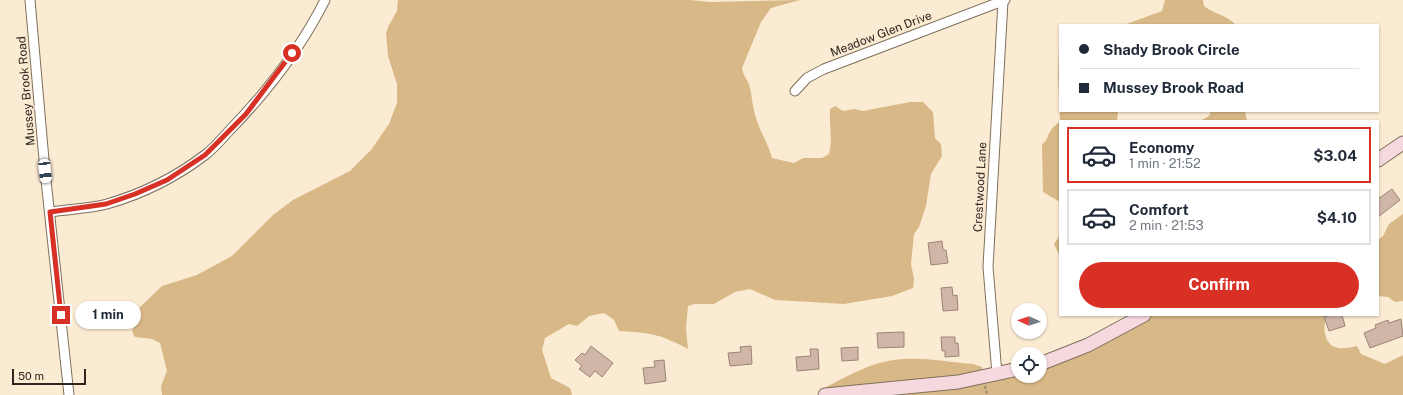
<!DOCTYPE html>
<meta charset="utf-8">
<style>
:root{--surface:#fff;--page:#f6f6f7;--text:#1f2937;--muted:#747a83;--line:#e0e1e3;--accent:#d93025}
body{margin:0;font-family:"Public Sans",sans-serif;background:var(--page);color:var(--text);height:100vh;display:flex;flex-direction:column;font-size:15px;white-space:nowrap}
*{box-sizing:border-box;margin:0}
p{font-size:13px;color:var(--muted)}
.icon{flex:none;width:22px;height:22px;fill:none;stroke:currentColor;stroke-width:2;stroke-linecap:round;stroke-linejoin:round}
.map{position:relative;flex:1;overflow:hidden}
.panel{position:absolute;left:1059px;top:120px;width:320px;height:196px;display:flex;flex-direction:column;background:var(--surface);border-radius:0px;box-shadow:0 1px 3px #0004}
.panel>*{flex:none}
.hud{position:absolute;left:1059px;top:24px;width:320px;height:88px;border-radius:0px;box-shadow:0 1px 3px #0004;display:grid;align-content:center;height:88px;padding:0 20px;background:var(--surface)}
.needle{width:26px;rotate:273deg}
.controls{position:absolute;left:1011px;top:303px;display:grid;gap:8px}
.controls a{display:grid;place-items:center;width:36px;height:36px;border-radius:50%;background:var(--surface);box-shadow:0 1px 3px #0004;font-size:20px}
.scale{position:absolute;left:12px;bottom:10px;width:74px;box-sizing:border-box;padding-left:4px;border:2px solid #2c261e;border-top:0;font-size:11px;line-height:14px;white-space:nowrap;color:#2c261e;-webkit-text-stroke:3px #fbebd3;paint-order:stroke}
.end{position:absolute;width:18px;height:18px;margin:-9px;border:5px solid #d93025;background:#fff;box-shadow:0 0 0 2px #fff}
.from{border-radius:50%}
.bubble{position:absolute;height:28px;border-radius:14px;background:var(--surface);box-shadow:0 1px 3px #0004;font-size:13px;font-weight:700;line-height:28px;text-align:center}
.car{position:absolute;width:12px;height:24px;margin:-12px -6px;border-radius:5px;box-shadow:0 0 3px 1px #0007;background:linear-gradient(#fff 24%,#345 0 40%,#fff 0 76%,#345 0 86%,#fff 0)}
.hud b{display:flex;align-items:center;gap:14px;height:38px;font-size:15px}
.hud b+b{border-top:1px solid var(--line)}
.hud i{width:10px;height:10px;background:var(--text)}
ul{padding:7px 0 0;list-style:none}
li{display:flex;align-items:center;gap:12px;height:56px;margin:0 8px 6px;padding:0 12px;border:2px solid var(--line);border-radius:0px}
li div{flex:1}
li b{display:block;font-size:15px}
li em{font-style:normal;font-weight:700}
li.active{border-color:var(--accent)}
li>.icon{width:36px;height:36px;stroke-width:1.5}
.button{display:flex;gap:8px;margin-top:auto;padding:8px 20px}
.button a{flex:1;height:46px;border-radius:24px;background:var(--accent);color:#fff;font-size:16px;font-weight:700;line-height:46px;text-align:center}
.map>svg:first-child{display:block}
.forest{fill:#d9b887}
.building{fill:#cfb6a7;stroke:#9b8475}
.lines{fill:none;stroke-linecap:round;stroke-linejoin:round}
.minor-casing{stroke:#7e705b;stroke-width:11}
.secondary-casing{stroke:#7e705b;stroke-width:15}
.path{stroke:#958a7a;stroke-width:2;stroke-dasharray:3 2;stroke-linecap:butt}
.minor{stroke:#fff;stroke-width:9}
.secondary{stroke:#f6d8df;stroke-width:13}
.route{stroke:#d93025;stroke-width:5}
.labels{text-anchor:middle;stroke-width:3;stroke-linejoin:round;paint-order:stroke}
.street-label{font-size:12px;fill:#2c261e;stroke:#fbebd3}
</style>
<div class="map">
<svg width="1403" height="395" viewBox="0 0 1403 395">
<rect width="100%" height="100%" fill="#fbebd3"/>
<g class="forest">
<path d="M398 0H690L710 2 800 0 771 8 761 22 742 68C743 75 745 76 748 82 752 90 752 108 756 118 760 132 768 143 772 158L794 163 803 158H822L829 154C833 139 829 125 830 109L835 106 843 111 854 109 863 111 910 102H923L933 112 935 138 941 144 942 156 931 174 926 206 919 227 914 234 911 264 914 279 913 288 892 296 844 304 775 300 750 289 735 292 714 304H694L688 306 686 328 688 349C660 334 651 333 619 331L614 320 604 313 589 316 577 326 569 324 545 338 542 350 551 378 570 388 572 395H162L161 386 167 371 160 343 152 339 135 337 132 331 138 322 136 311 162 286 197 275 232 256 273 215 293 200 350 171 371 150 389 124 397 103V84L388 56 386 33 388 27 397 11Z"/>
<path d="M1165 0H1203L1204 6C1214 14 1227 15 1236 25H1124L1162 11Z"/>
<path d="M1059 49 1060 111H1118L1117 121H1060V202L1043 192 1042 144C1048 141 1047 135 1051 130 1054 125 1058 125 1060 120L1058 74Z"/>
<path d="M1211 111H1245L1247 121H1200L1209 116Z"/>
<path d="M1403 214V301L1395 302 1388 297 1378 296V240L1383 236 1389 224Z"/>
<path d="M1060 235V257L1054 244Z"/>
<path d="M1148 315H1331C1330 317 1326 320 1325 322 1323 330 1326 345 1335 347 1342 350 1350 347 1357 346L1361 354 1385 364 1403 355V395H818L820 390C843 379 868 363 894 360 919 356 947 362 973 364L982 367 984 377 1018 373V376H1040V366Z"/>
</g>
<g class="building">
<path d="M1392 189 1400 200 1378 217V199Z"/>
<path d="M942 241 943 250H946L948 263 931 265 928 243Z"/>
<path d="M952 287 953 296 957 295 958 310 943 311 941 288Z"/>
<path d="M1330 315H1342L1345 326 1329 331 1324 317Z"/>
<path d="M1401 319 1403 336 1370 348 1364 333 1376 328 1375 325 1388 320 1389 323Z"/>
<path d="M904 332V347L878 348 877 333Z"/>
<path d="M941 337H955V343H958L959 356 945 357V351H942Z"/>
<path d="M591 346 613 363 602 377 595 371 590 377 579 369 582 366 575 360 582 353 585 355Z"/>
<path d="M751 346 752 364 730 366 728 353 741 352 740 347Z"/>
<path d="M858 347V360L842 361 841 348Z"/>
<path d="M810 349H818L819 369 797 371 796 357 811 356Z"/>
<path d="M664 360 666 381 645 384 643 368 655 367 654 361Z"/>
</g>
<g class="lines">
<g class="minor-casing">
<g id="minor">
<path d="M30 0 45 171 69 395"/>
<path d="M795 91 807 78 824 69 1005 0"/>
<path d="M50 212C68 209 89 209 107 204 142 194 176 177 205 155 213 149 221 140 228 132 266 93 301 48 325 0"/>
<path d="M997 374 988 267 1003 1"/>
</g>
</g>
<g class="secondary-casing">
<g id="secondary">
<path d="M1378 160 1403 143"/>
<path d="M1040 364 1088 345 1144 315"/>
<path d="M825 395 958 382 1018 369"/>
</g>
</g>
<path class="path" d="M985 386 987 395"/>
<use href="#minor" class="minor"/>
<use href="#secondary" class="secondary"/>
</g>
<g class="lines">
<path class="route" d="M61 315 50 212 106 204 135 194 167 180 205 155 246 114 292 53"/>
</g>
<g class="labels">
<g class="street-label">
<text transform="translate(881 34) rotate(-21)" y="4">Meadow Glen Drive</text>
<text transform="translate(26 91) rotate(-95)" y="4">Mussey Brook Road</text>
<text transform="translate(980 187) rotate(-87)" y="4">Crestwood Lane</text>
</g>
</g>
</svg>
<div class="controls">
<a><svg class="needle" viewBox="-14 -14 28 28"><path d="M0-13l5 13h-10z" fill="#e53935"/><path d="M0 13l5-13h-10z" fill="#747a83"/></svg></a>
<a><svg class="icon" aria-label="locate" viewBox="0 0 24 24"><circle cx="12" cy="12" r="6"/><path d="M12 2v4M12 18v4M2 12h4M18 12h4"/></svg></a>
</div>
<div class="scale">50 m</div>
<i class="end from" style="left:292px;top:53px"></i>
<i class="end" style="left:61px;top:315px"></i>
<div class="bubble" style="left:75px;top:301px;width:66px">1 min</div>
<i class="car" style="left:45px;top:171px;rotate:174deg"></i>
<div class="hud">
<b><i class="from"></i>Shady Brook Circle</b>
<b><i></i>Mussey Brook Road</b>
</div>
<section class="panel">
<ul>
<li class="active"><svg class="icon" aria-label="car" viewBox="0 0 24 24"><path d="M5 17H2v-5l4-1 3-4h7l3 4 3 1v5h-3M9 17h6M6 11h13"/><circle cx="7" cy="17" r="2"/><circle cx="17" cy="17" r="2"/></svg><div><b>Economy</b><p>1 min · 21:52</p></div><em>$3.04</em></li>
<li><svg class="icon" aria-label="car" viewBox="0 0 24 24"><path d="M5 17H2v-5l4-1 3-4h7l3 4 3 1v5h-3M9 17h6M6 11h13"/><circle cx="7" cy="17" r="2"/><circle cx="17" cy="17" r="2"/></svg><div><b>Comfort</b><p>2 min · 21:53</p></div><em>$4.10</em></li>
</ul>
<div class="button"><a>Confirm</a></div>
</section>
</div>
